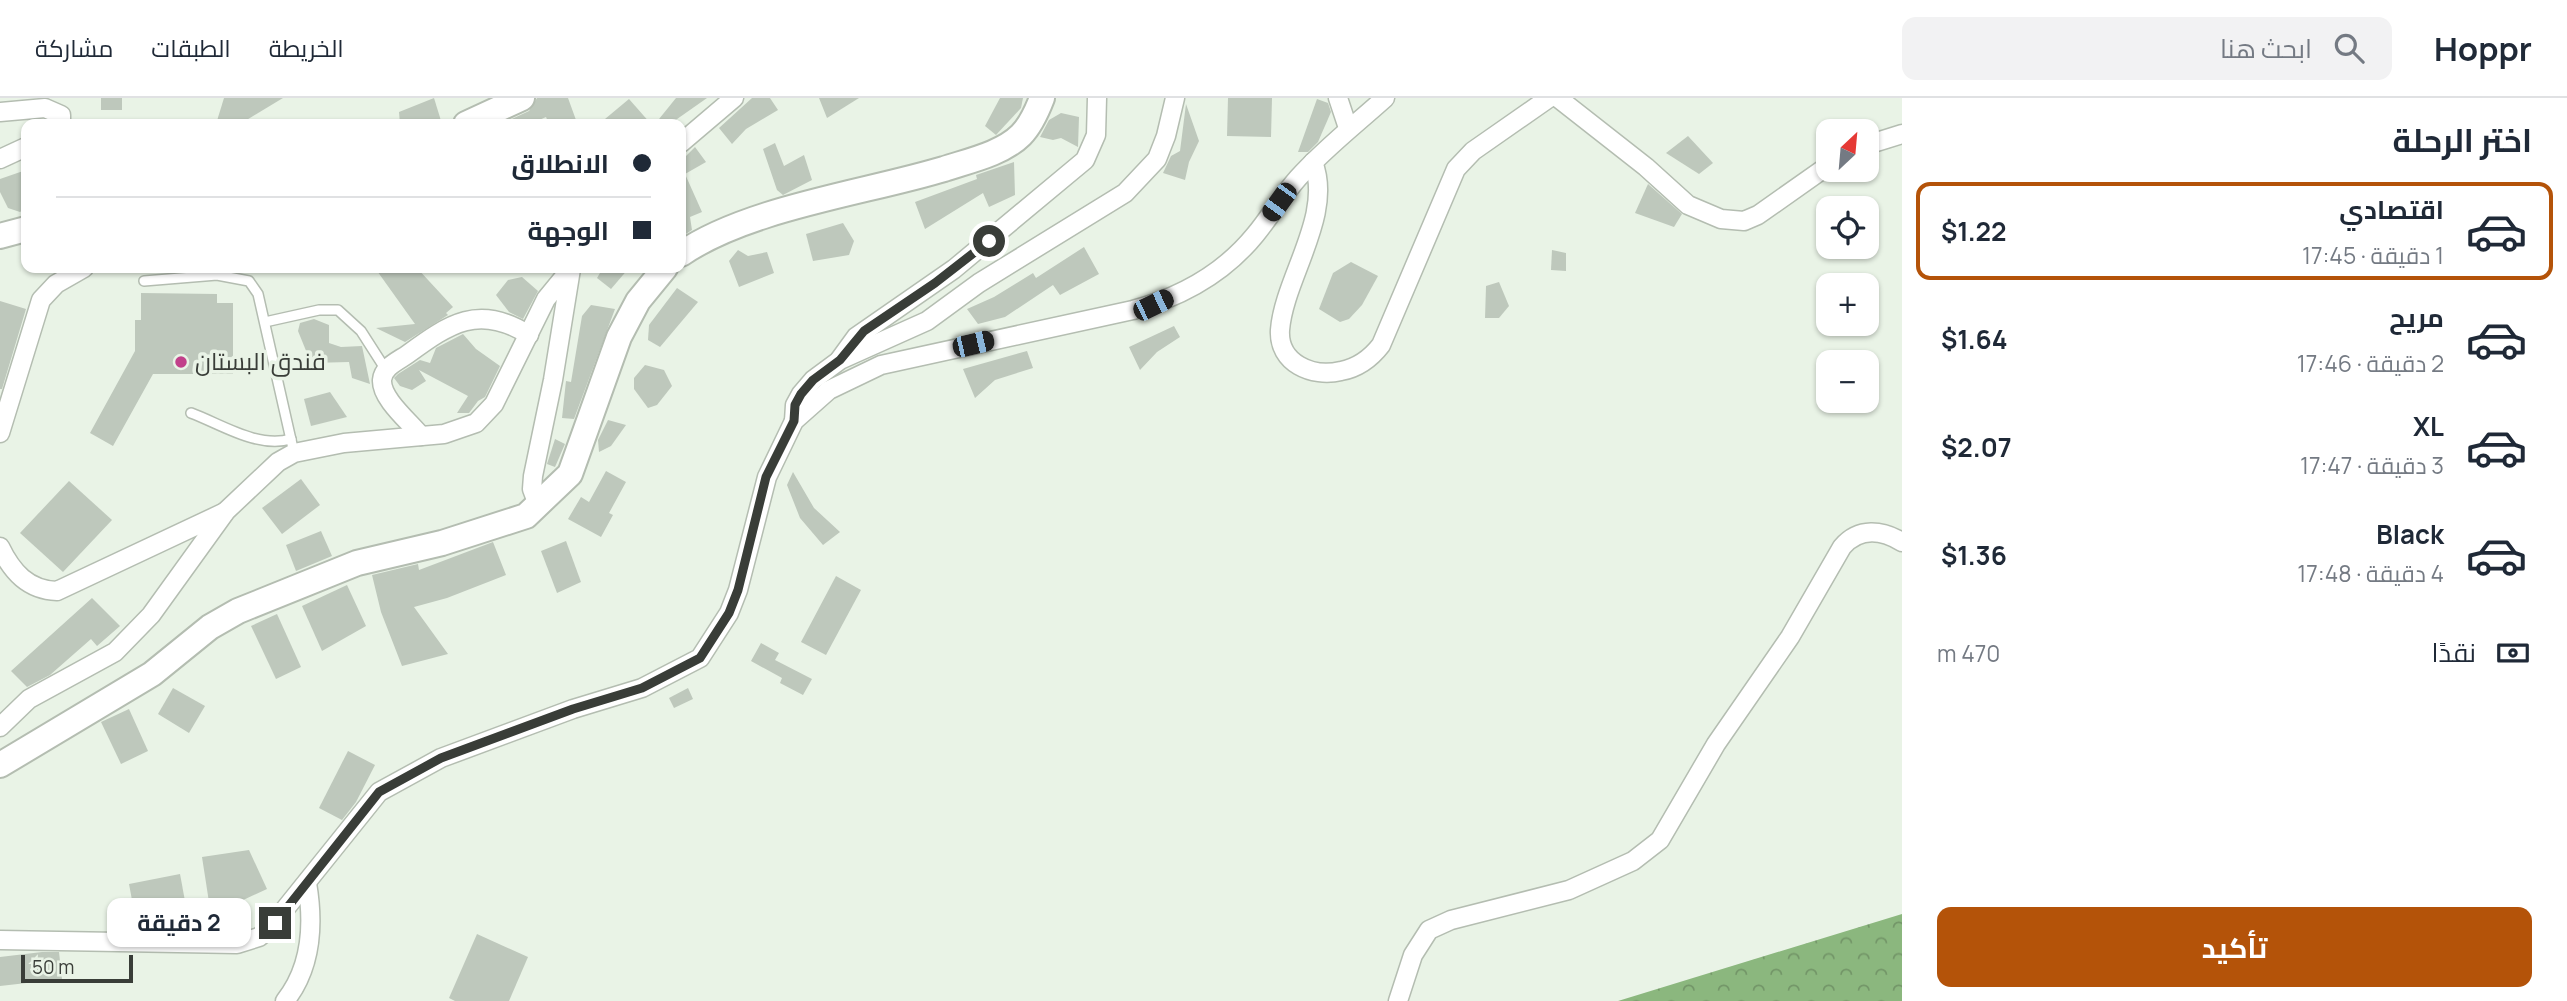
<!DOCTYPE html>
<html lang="ar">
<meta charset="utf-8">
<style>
:root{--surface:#fff;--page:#f2f2f3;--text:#1f2937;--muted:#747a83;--line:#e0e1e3;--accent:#b45309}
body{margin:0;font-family:Manrope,Cairo,sans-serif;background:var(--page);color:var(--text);direction:rtl;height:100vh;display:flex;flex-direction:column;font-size:26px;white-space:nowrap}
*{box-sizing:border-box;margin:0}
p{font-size:23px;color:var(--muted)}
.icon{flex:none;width:38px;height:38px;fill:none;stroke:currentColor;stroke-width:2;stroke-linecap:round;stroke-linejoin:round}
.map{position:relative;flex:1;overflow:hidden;direction:ltr}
.side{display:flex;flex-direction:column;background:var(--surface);width:665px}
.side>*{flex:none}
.guide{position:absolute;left:21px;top:21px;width:665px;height:154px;border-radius:14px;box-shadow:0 2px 5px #0004;direction:rtl;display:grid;align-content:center;height:154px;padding:0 35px;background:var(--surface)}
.needle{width:46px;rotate:26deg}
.buttons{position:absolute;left:1816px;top:21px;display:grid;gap:14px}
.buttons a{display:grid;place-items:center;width:63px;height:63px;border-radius:14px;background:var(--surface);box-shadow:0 2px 5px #0004;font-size:35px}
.scale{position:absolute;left:21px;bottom:18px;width:112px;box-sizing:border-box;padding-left:7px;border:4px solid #393d38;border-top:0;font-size:19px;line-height:24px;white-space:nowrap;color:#393d38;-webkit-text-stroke:5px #e9f3e6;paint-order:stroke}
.end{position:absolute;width:32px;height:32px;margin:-16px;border:9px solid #393d38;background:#fff;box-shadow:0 0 0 4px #fff}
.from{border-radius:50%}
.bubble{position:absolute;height:49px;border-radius:14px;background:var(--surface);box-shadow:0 2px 5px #0004;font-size:23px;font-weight:700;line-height:49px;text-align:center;direction:rtl}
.car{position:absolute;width:21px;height:42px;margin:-21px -10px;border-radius:9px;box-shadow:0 0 5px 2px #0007;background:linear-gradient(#222 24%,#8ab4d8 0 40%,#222 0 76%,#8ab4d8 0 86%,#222 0)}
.guide b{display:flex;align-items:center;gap:24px;height:66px;font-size:26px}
.guide b+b{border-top:2px solid var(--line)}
.guide i{width:18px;height:18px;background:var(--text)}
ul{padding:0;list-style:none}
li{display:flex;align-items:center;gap:21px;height:98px;margin:0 14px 10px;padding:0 21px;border:4px solid transparent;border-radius:14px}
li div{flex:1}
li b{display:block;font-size:26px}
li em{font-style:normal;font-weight:700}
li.selected{border-color:var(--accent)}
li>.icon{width:63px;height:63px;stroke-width:1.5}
h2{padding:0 35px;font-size:32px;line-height:84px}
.pay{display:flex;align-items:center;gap:18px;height:77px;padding:0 35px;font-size:26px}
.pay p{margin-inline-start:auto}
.cta{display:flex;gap:14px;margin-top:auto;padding:14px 35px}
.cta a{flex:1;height:80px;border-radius:14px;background:var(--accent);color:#fff;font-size:28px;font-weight:700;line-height:80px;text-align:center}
header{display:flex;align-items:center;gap:42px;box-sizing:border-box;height:98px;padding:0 35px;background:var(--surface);border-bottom:2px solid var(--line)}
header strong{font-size:33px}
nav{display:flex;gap:38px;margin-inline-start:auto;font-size:24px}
.search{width:490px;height:63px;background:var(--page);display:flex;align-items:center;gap:18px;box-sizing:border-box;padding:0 24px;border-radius:14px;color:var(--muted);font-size:26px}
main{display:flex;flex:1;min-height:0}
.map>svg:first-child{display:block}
.forest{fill:url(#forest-crowns)}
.building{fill:#bec8bc}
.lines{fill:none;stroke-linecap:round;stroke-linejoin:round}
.lane-casing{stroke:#b4bdb1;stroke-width:12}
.street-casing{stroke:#b4bdb1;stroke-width:21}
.secondary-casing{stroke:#b4bdb1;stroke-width:28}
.lane{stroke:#fff;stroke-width:9}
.street{stroke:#fff;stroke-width:18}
.secondary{stroke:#fff;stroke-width:24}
.route{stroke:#393d38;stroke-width:9}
.poi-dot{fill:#c1408a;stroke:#e9f3e6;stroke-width:2.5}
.labels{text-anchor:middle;stroke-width:7;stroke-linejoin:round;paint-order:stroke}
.poi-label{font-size:24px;fill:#393d38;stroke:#e9f3e6;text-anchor:start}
</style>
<header>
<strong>Hoppr</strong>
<div class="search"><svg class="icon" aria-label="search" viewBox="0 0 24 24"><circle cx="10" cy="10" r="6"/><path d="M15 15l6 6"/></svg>ابحث هنا</div>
<nav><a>الخريطة</a><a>الطبقات</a><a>مشاركة</a></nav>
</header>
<main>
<section class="side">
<h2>اختر الرحلة</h2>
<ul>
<li class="selected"><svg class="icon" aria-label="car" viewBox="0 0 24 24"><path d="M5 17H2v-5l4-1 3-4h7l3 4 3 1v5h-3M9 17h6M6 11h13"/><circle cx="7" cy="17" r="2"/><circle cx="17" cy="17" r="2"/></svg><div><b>اقتصادي</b><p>1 دقيقة · 17:45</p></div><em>$1.22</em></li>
<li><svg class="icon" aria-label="car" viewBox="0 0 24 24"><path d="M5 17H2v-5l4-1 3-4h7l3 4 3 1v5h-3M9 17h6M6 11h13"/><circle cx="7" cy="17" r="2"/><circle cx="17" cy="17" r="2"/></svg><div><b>مريح</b><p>2 دقيقة · 17:46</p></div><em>$1.64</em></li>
<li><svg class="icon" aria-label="car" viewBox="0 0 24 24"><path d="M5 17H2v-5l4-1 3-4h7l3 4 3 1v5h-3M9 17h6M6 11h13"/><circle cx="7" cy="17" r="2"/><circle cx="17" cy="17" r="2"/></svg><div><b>XL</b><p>3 دقيقة · 17:47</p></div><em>$2.07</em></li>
<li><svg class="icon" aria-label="car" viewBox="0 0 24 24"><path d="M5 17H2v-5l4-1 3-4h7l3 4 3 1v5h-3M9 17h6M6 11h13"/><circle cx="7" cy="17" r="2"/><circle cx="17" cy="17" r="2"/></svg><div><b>Black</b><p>4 دقيقة · 17:48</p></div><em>$1.36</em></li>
</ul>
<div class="pay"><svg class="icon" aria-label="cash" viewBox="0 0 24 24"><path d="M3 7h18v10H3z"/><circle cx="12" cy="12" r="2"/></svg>نقدًا<p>470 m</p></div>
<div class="cta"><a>تأكيد</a></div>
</section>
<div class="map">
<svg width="1902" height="903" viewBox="0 0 1902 903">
<defs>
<pattern id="forest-crowns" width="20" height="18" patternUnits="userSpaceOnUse" patternTransform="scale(1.75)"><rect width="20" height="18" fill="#8bb77e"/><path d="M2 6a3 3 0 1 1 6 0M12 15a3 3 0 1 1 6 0" fill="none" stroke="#739668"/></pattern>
</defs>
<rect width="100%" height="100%" fill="#e9f3e6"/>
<path class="forest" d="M1902 816V903H1618Z"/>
<g class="building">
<rect x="101" y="0" width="21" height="12"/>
<path d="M224 0H283L240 26H216Z"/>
<path d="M434 0 442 26H400L399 14Z"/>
<path d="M537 0H568L576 22 549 26 546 19 530 26H501L529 13Z"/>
<path d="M676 0H707L670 26H655Z"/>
<path d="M752 0H770L778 12 746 31 732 46 719 30Z"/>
<path d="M819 0H859L827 20Z"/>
<path d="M1000 0H1023L1021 10 996 37 985 28Z"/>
<path d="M1228 0H1272L1271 39 1227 38Z"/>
<path d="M629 1 651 26H618L605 21Z"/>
<path d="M1317 1 1328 5 1331 14 1318 44 1308 54H1298Z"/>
<path d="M1186 6 1199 43 1189 64 1185 82 1163 75 1171 58 1180 53Z"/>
<path d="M1061 15 1079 19 1078 49 1061 40 1053 42 1040 39 1049 22Z"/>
<path d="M1688 38 1713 65 1699 76 1666 55Z"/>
<path d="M775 45 784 68 804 57 812 82 783 97 777 92 763 51Z"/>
<path d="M695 49 706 64 685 76 702 114 690 119 692 132 681 139V63Z"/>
<path d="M1014 64 1015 97 989 109 983 95 925 131 915 104 977 81 976 77Z"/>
<path d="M26 72V110L20 114 8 110 0 94V81Z"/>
<path d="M1648 86 1682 116 1674 129 1635 115Z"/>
<path d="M843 125 854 143 849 157 813 163 806 136Z"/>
<path d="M1084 149 1099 176 1060 197 1053 187 1005 219 978 226 967 211 994 199 1033 175 1036 180Z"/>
<path d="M738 152 748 158 767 154 774 175 739 189 729 163Z"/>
<path d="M1552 152 1566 155V173L1551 172Z"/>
<path d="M1351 164 1378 178 1362 207 1349 221 1340 224 1319 211 1333 175Z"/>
<path d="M375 170H417L453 209 446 215 448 217 405 244 376 230 415 226Z"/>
<path d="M603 170H629L611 191 597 180Z"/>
<path d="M522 179 538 193 523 221 509 214 496 197 508 182Z"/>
<path d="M1499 184 1509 208 1499 220H1485L1486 188Z"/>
<path d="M677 190 698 204 660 249 648 242 649 227Z"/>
<path d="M141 195 217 196V205H233V276H153L113 348 90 335 135 253V222H141Z"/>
<path d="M0 203 26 211 2 291H0Z"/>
<path d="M591 207 615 211 574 321 562 320 566 283 571 284 582 218Z"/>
<path d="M314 221 329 227V245L341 249 362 248 370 286 352 280 349 264 311 265 298 233 300 225Z"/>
<path d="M1174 228 1180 239 1157 254 1140 272 1129 249Z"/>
<path d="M463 236 476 251 500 268 485 299 478 303 469 315H457L468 298 419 272 426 283 412 292 400 288 394 280 398 276 420 262 430 265 436 250Z"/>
<path d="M1027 253 1033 270 995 282 975 300 963 271Z"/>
<path d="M645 267 664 272 672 288 657 307 648 310 634 291V280Z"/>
<path d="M330 294 347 319 311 328 304 301Z"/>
<path d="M608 322 626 327 611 348 599 354 598 342Z"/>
<path d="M555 341 565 346 555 369 547 366Z"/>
<path d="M606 373 626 384 609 415 613 417 601 439 568 421 581 399 589 404Z"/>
<path d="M793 374 814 410 840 434 823 447 800 420 787 387Z"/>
<path d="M301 381 320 407 282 436 262 410Z"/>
<path d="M69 383 112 422 63 474 20 435Z"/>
<path d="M321 433 332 458 296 473 286 447Z"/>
<path d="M566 443 581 484 557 495 541 453Z"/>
<path d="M493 444 506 477 447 500 414 509 448 556 402 568 381 514 372 477 418 466 419 472Z"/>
<path d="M836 478 861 492 826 557 801 544Z"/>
<path d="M347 487 366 528 322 553 302 508Z"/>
<path d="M92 500 120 528 97 548 91 541 50 577 27 589 11 573Z"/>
<path d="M277 516 301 569 276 581 251 528Z"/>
<path d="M761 545 779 555 775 562 812 581 803 597 780 585 782 580 751 563Z"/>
<path d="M173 590 205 608 189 635 158 616Z"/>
<path d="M688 590 693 601 674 610 669 600Z"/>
<path d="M129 611 148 653 121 666 101 624Z"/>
<path d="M348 653 375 667 356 704 342 722 319 710Z"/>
<path d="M249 752 267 791 211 817 202 759Z"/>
<path d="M180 776 185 803 134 813 129 786Z"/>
<path d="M477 836 528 859 509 903H455L449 900Z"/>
<path d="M42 854H59L62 881 0 888V859Z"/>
</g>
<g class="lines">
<g class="lane-casing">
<g id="lane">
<path d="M144 183 217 177 249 183 258 196 294 355"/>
<path d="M265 224 319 212H338L361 233 386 272"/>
<path d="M191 315C221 326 258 351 291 341"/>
</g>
</g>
<g class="street-casing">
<g id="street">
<path d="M1338 0 1348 30"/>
<path d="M1558 0 1646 69 1688 107 1721 121 1744 123 1758 117 1829 67"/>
<path d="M0 14 45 10 61 17V26"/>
<path d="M681 45 734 0"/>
<path d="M1867 47 1902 36"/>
<path d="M0 61 26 49"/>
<path d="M1313 64C1334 117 1284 180 1280 232 1278 265 1312 280 1341 273 1357 270 1371 260 1381 247L1456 71 1473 53 1549 0"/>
<path d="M840 261 856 239 954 171 1085 62 1096 37 1097 0"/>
<path d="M794 323 795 307 801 296 813 282 840 262 927 223 979 185 1125 95 1157 61 1166 38 1175 0"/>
<path d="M0 335 41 202 56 186 84 170"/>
<path d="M421 338C410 324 381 301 382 282 383 269 398 263 408 256 449 226 479 205 529 237"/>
<path d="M538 407 532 391 533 378 553 282 571 171"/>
<path d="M0 449C12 474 28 492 57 493L225 414"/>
<path d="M0 629 29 601 115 554 151 517 226 413 278 364 294 355 344 345 444 336 476 325 494 306 546 201 569 173"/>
<path d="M0 842 237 846 259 839 269 831 379 694 441 660 573 611 642 590 700 560 729 515 738 492 767 379 794 323 829 292 881 267 1133 212C1181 199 1224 175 1255 137 1270 119 1282 98 1298 80 1325 50 1355 27 1385 0"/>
<path d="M285 903C312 869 314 826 307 785"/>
<path d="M1398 903 1413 857 1429 832 1451 822 1569 792 1633 763 1660 742 1716 646 1790 539 1842 449C1859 429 1882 432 1902 444"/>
</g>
</g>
<g class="secondary-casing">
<g id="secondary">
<path d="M466 26 522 0"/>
<path d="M0 138 26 131"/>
<path d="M681 156C748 110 864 95 944 71 968 63 1002 56 1021 37 1031 27 1037 13 1042 0"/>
<path d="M0 667 152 576 210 529 238 513 357 465 442 445 526 418 570 376 619 239 638 203 665 170"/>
</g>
</g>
<use href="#lane" class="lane"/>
<use href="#street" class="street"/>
<use href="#secondary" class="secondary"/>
</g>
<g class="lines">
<path class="route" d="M275 825 379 694 441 660 573 611 642 590 700 560 729 515 738 492 766 379 794 323 795 307 801 296 813 282 840 262 864 233 935 185 989 143"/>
</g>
<circle class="poi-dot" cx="181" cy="264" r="7"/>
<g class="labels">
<g class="poi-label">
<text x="195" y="272">فندق البستان</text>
</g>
</g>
</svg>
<div class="buttons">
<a><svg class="needle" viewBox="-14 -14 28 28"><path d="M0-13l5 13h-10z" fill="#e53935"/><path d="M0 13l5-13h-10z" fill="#747a83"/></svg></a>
<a><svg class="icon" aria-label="locate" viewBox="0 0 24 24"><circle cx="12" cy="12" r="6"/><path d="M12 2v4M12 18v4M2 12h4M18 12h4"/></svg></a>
<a>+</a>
<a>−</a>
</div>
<div class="scale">50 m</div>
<i class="end from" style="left:989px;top:143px"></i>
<i class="end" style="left:275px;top:825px"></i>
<div class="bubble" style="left:107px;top:800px;width:144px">2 دقيقة</div>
<i class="car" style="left:1279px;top:104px;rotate:216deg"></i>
<i class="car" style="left:1153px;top:207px;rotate:64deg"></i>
<i class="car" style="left:973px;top:246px;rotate:77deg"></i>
<div class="guide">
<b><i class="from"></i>الانطلاق</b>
<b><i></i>الوجهة</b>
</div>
</div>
</main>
